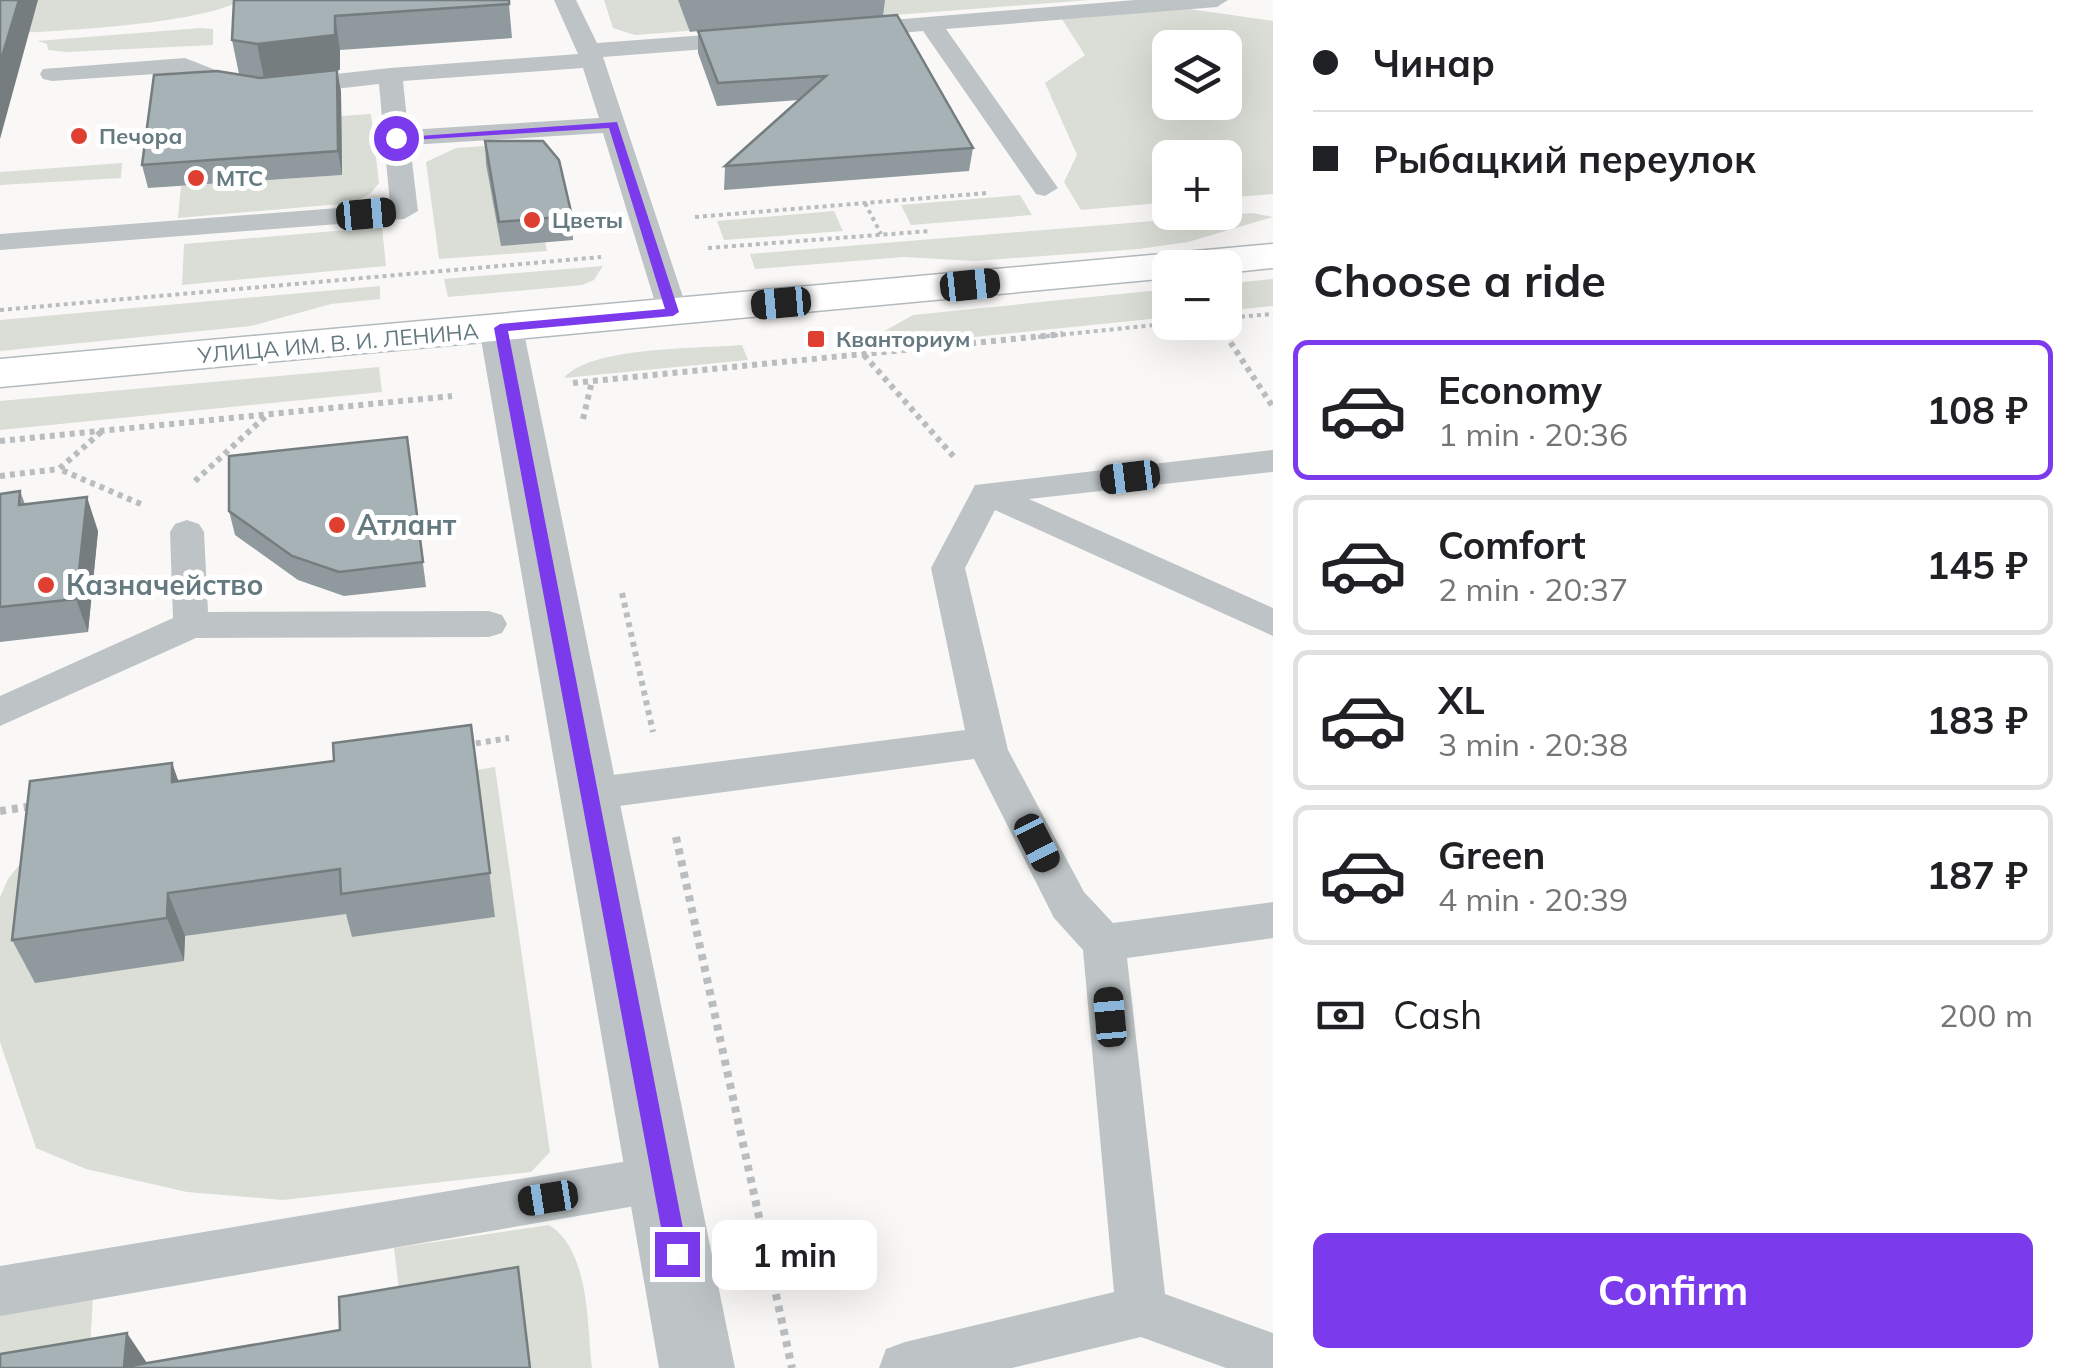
<!DOCTYPE html>
<meta charset="utf-8">
<style>
:root{--surface:#fff;--page:#f2f2f2;--text:#202124;--muted:#757577;--line:#e0e0e0;--accent:#7c3aed}
body{margin:0;font-family:Mulish,sans-serif;background:var(--page);color:var(--text);height:100vh;display:flex;flex-direction:column;font-size:38px;white-space:nowrap}
*{box-sizing:border-box;margin:0}
p{font-size:32px;color:var(--muted)}
.icon{flex:none;width:55px;height:55px;fill:none;stroke:currentColor;stroke-width:2;stroke-linecap:round;stroke-linejoin:round}
.map{position:relative;flex:1;overflow:hidden}
.side{display:flex;flex-direction:column;background:var(--surface);width:800px}
.side>*{flex:none}
.banner{display:grid;align-content:center;height:220px;padding:0 40px;background:var(--surface)}
.buttons{position:absolute;left:1152px;top:30px;display:grid;gap:20px}
.buttons a{display:grid;place-items:center;width:90px;height:90px;border-radius:15px;background:var(--surface);box-shadow:0 10px 40px #0002;font-size:50px}
.end{position:absolute;width:45px;height:45px;margin:-22px;border:12px solid #7c3aed;background:#fff;box-shadow:0 0 0 5px #fff}
.from{border-radius:50%}
.bubble{position:absolute;height:70px;border-radius:15px;background:var(--surface);box-shadow:0 10px 40px #0002;font-size:32px;font-weight:700;line-height:70px;text-align:center}
.car{position:absolute;width:30px;height:60px;margin:-30px -15px;border-radius:12px;box-shadow:0 0 8px 2px #0007;background:linear-gradient(#222 24%,#8ab4d8 0 40%,#222 0 76%,#8ab4d8 0 86%,#222 0)}
.banner b{display:flex;align-items:center;gap:35px;height:95px;font-size:38px}
.banner b+b{border-top:2px solid var(--line)}
.banner i{width:25px;height:25px;background:var(--text)}
ul{padding:0;list-style:none}
li{display:flex;align-items:center;gap:30px;height:140px;margin:0 20px 15px;padding:0 20px;border:5px solid var(--line);border-radius:15px}
li div{flex:1}
li b{display:block;font-size:38px}
li em{font-style:normal;font-weight:700}
li.on{border-color:var(--accent)}
li>.icon{width:90px;height:90px;stroke-width:1.5}
h2{padding:0 40px;font-size:45px;line-height:120px}
.pay{display:flex;align-items:center;gap:25px;height:110px;padding:0 40px;font-size:38px}
.pay p{margin-inline-start:auto}
.action{display:flex;gap:20px;margin-top:auto;padding:20px 40px}
.action a{flex:1;height:115px;border-radius:15px;background:var(--accent);color:#fff;font-size:40px;font-weight:700;line-height:115px;text-align:center}
main{display:flex;flex:1;min-height:0}
.map>svg:first-child{display:block}
.green{fill:#daded6;fill-rule:evenodd}
.lines{fill:none;stroke-linecap:round;stroke-linejoin:round}
.secondary-casing{stroke:#b3babd;stroke-width:3}
.path-far2{stroke:#b9bdbf;stroke-width:4;stroke-dasharray:4 4;stroke-linecap:butt}
.path-far1{stroke:#b9bdbf;stroke-width:6;stroke-dasharray:5 5;stroke-linecap:butt}
.path{stroke:#b9bdbf;stroke-width:8;stroke-dasharray:6 6;stroke-linecap:butt}
.lane{fill:#bec4c6;fill-rule:evenodd}
.street{fill:#bec4c6;fill-rule:evenodd}
.secondary{fill:#fff;fill-rule:evenodd}
.wall{fill:#90999d}
.shaded-wall{fill:#757d7f}
.building{fill:#a7b2b6;stroke:#757d7f;stroke-width:2.5}
.route{fill:#7c3aed}
.poi-dot{fill:#de3f31;stroke:#fff;stroke-width:4}
.labels{text-anchor:middle;stroke-width:10;stroke-linejoin:round;paint-order:stroke}
.far-poi-label{font-size:22px;font-weight:bold;fill:#657980;stroke:#fff;text-anchor:start}
.far-street-label{font-size:22px;fill:#657980;stroke:#fff}
.poi-label{font-size:28px;font-weight:bold;fill:#657980;stroke:#fff;text-anchor:start}
</style>
<main>
<div class="map">
<svg width="1273" height="1368" viewBox="0 0 1273 1368">
<rect width="100%" height="100%" fill="#f9f8f6"/>
<g class="green">
<path d="M0 0H242C197 25 56 31 0 34Z"/>
<path d="M604 0H678L682 10 823 0H1089L635 35 613 28Z"/>
<path d="M1182 8 1273 21V194L1225 198V158H1170V202L1081 210 1064 182 1077 155 1045 83 1085 55 1060 16ZM1170 48H1225V102H1170Z"/>
<path d="M201 28 213 29V45L66 52 48 50 47 44 37 41Z"/>
<path d="M371 114 379 183 370 194 352 203 178 218 181 186 341 175V116Z"/>
<path d="M485 146 501 245 545 242 547 251 439 259 426 162 456 148Z"/>
<path d="M122 163 121 178 0 185V172Z"/>
<path d="M1020 195 1032 215 911 225 901 205Z"/>
<path d="M834 211 843 231 724 240 717 221Z"/>
<path d="M1252 213 1273 217 1188 242 1139 249 974 261 904 257 755 269 750 254Z"/>
<path d="M382 227 386 266 182 285 184 244Z"/>
<path d="M603 266 594 280 582 285 448 297 444 279Z"/>
<path d="M1273 279V306L1225 311V284Z"/>
<path d="M380 286V299L331 304 251 326 0 351V320Z"/>
<path d="M1170 289V317L877 347 872 338 913 315Z"/>
<path d="M742 345 748 360 564 378C591 346 699 349 742 345Z"/>
<path d="M379 367 382 392 0 430V401Z"/>
<path d="M495 767 550 1152 531 1172 283 1200 187 1192 86 1169 36 1148 0 1042V897L8 879 51 825 184 961 185 936 350 913 352 937 495 917 476 770Z"/>
<path d="M549 1225C590 1250 587 1325 592 1368H531L403 1323 394 1248Z"/>
<path d="M93 1296 89 1368H0V1312Z"/>
</g>
<g class="lines">
<g class="secondary-casing">
<path id="secondary" d="M1273 244V268L1225 273V268H1170V278L0 387V359Z"/>
</g>
<g class="path-far2">
<path d="M865 203 881 234"/>
<path d="M695 217 987 193"/>
<path d="M708 248 930 231"/>
<path d="M0 310 601 257"/>
<path d="M1225 318 1273 314"/>
<path d="M1217 322 1227 337"/>
<path d="M1038 337 1184 322"/>
</g>
<g class="path-far1">
<path d="M1225 334 1273 407"/>
<path d="M864 355 955 458"/>
<path d="M573 383 1063 334"/>
<path d="M583 419 592 381"/>
<path d="M101 432 59 469 143 505"/>
<path d="M0 441 452 396"/>
<path d="M0 476 59 469"/>
<path d="M195 481 267 415"/>
<path d="M622 593 653 732"/>
<path d="M466 745 509 738"/>
</g>
<g class="path">
<path d="M0 811 33 806"/>
<path d="M676 837 792 1368"/>
</g>
<g class="lane">
<path d="M554 0H576L597 43 746 32 758 39 746 46 603 57 688 312 683 318H663L658 312 603 133 410 145 418 211 404 219 0 250V234L390 204 379 84 264 97 231 93 185 72 52 81 43 79 40 74 43 69 185 58 244 81 264 82 390 68 578 54ZM583 68 599 118 408 130 403 81Z"/>
<path d="M1135 0H1228L1217 7 946 29 1058 188 1045 196 1036 194 923 31 855 37 843 30 855 23Z"/>
<path d="M1273 450V472L1029 499 1273 608V636L995 510 965 568 1008 750 1084 892 1113 923 1273 902V938L1127 958 1165 1294 1273 1333V1368H1226L1141 1337 1012 1368H879L886 1349 905 1342 1114 1292 1083 950 1054 918 974 759 589 810 575 805 569 794 575 783 589 778 965 730 931 568 975 485Z"/>
<path d="M187 520 199 524 204 532 208 612 489 611 502 615 507 624 502 633 489 637 196 638 0 726V696L173 618 170 532 175 524Z"/>
<path d="M664 1155 681 1162 688 1178 681 1194 664 1201 0 1316V1266Z"/>
</g>
<path class="street" d="M501 315 516 319 523 328 735 1368H659L479 328 486 319Z"/>
<use href="#secondary" class="secondary"/>
</g>
<g class="wall">
<path d="M234 0 509 4 512 38 340 50V70H337L341 92 342 175 148 188 142 165 239 74 232 40Z"/>
<path d="M678 0H885L883 16 973 148 969 171 724 190 725 166 799 100 717 106 698 53V31L690 32Z"/>
<path d="M485 141 572 216 573 240 501 246 486 164Z"/>
<path d="M407 437 426 587 344 596 298 580 235 535 229 511Z"/>
<path d="M20 491 25 504 98 531 88 632 0 642V494Z"/>
<path d="M471 725 495 917 352 937 346 914 185 936 184 961 35 983 12 940 172 763 178 781 334 761Z"/>
</g>
<g class="shaded-wall">
<path d="M19 0H38L0 139V63Z"/>
<path d="M335 16 340 50V70H337L341 92 342 175 338 151 264 78 257 44Z"/>
<path d="M87 497 98 531 88 632 76 599Z"/>
<path d="M172 763 188 808 172 782Z"/>
<path d="M168 893 185 936 184 961 167 918Z"/>
<path d="M127 1333 149 1366 124 1367Z"/>
</g>
<g class="building">
<path d="M0 0H19L0 63Z"/>
<path d="M234 0H509V4L335 16V35L257 44 232 40Z"/>
<path d="M897 15 973 148 725 166 826 76 718 83 698 31Z"/>
<path d="M337 70 338 151 142 165 154 75 217 71 260 78Z"/>
<path d="M485 141H543L559 160 572 216 499 222Z"/>
<path d="M407 437 423 562 339 572 292 556 229 511V456Z"/>
<path d="M20 491 19 505 87 497 76 599 0 607V494Z"/>
<path d="M471 725 490 873 341 894 340 869 168 893 167 918 12 940 30 781 172 763V782L334 761 333 743Z"/>
<path d="M518 1267 530 1368H0V1354L127 1333 124 1367 340 1330 339 1297Z"/>
</g>
<path class="route" d="M617 122 679 312 673 316 508 331 688 1254 685 1261 677 1264 670 1261 666 1254 494 328 500 324 665 309 609 128 396 141 391 138Z"/>
<g class="poi-dot">
<circle cx="79" cy="136" r="10"/>
<circle cx="196" cy="178" r="10"/>
<circle cx="532" cy="220" r="10"/>
<rect x="806" y="329" width="20" height="20" rx="5"/>
<circle cx="337" cy="525" r="10"/>
<circle cx="46" cy="585" r="10"/>
</g>
<g class="labels">
<g class="far-poi-label">
<text x="99" y="144">Печора</text>
<text x="216" y="186">МТС</text>
<text x="552" y="228">Цветы</text>
<text x="836" y="347">Кванториум</text>
</g>
<g class="far-street-label">
<text transform="translate(338 343) rotate(-5)" y="8">УЛИЦА ИМ. В. И. ЛЕНИНА</text>
</g>
<g class="poi-label">
<text x="357" y="535">Атлант</text>
<text x="66" y="595">Казначейство</text>
</g>
</g>
</svg>
<div class="buttons">
<a><svg class="icon" aria-label="layers" viewBox="0 0 24 24"><path d="M12 4l9 5-9 5-9-5zM3 14l9 5 9-5"/></svg></a>
<a>+</a>
<a>−</a>
</div>
<i class="end from" style="left:396px;top:138px"></i>
<i class="end" style="left:677px;top:1254px"></i>
<div class="bubble" style="left:712px;top:1220px;width:165px">1 min</div>
<i class="car" style="left:366px;top:214px;rotate:85deg"></i>
<i class="car" style="left:970px;top:285px;rotate:84deg"></i>
<i class="car" style="left:781px;top:303px;rotate:265deg"></i>
<i class="car" style="left:1130px;top:477px;rotate:263deg"></i>
<i class="car" style="left:1037px;top:843px;rotate:153deg"></i>
<i class="car" style="left:1110px;top:1017px;rotate:355deg"></i>
<i class="car" style="left:548px;top:1198px;rotate:261deg"></i>
</div>
<section class="side">
<div class="banner">
<b><i class="from"></i>Чинар</b>
<b><i></i>Рыбацкий переулок</b>
</div>
<h2>Choose a ride</h2>
<ul>
<li class="on"><svg class="icon" aria-label="car" viewBox="0 0 24 24"><path d="M5 17H2v-5l4-1 3-4h7l3 4 3 1v5h-3M9 17h6M6 11h13"/><circle cx="7" cy="17" r="2"/><circle cx="17" cy="17" r="2"/></svg><div><b>Economy</b><p>1 min · 20:36</p></div><em>108 ₽</em></li>
<li><svg class="icon" aria-label="car" viewBox="0 0 24 24"><path d="M5 17H2v-5l4-1 3-4h7l3 4 3 1v5h-3M9 17h6M6 11h13"/><circle cx="7" cy="17" r="2"/><circle cx="17" cy="17" r="2"/></svg><div><b>Comfort</b><p>2 min · 20:37</p></div><em>145 ₽</em></li>
<li><svg class="icon" aria-label="car" viewBox="0 0 24 24"><path d="M5 17H2v-5l4-1 3-4h7l3 4 3 1v5h-3M9 17h6M6 11h13"/><circle cx="7" cy="17" r="2"/><circle cx="17" cy="17" r="2"/></svg><div><b>XL</b><p>3 min · 20:38</p></div><em>183 ₽</em></li>
<li><svg class="icon" aria-label="car" viewBox="0 0 24 24"><path d="M5 17H2v-5l4-1 3-4h7l3 4 3 1v5h-3M9 17h6M6 11h13"/><circle cx="7" cy="17" r="2"/><circle cx="17" cy="17" r="2"/></svg><div><b>Green</b><p>4 min · 20:39</p></div><em>187 ₽</em></li>
</ul>
<div class="pay"><svg class="icon" aria-label="cash" viewBox="0 0 24 24"><path d="M3 7h18v10H3z"/><circle cx="12" cy="12" r="2"/></svg>Cash<p>200 m</p></div>
<div class="action"><a>Confirm</a></div>
</section>
</main>
